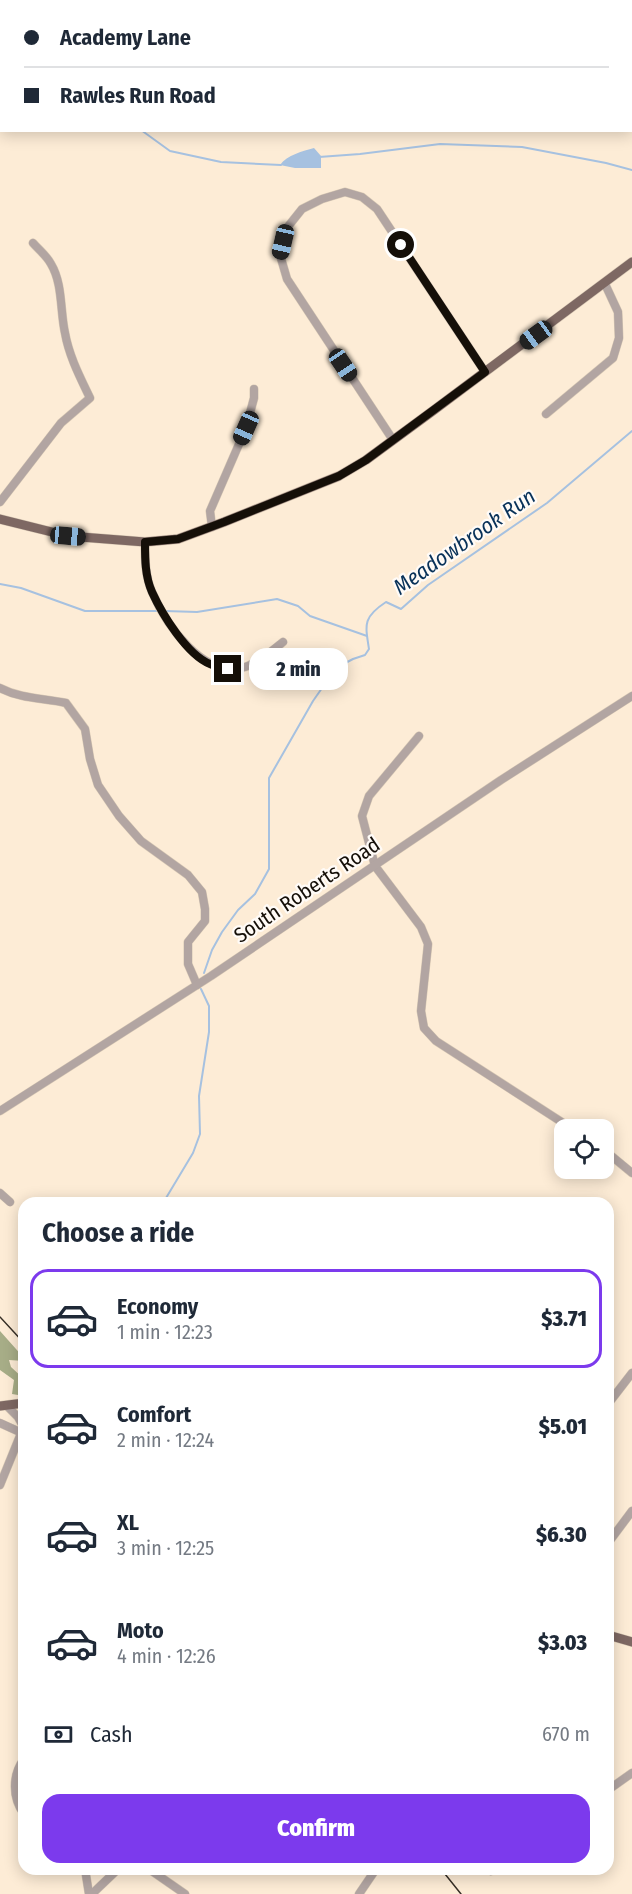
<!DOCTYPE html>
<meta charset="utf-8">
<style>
:root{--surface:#fff;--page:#f6f6f7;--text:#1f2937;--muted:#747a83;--line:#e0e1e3;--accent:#7c3aed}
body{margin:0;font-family:"Fira Sans Condensed",sans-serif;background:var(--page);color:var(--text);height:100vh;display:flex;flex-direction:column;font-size:22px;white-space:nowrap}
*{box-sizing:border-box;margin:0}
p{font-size:20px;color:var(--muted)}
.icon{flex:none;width:33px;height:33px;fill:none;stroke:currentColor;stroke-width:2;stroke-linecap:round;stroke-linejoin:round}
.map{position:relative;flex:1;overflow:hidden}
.drawer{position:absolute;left:18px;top:1197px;width:596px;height:678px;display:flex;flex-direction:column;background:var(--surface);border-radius:18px;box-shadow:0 3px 15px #0003}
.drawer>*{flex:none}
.banner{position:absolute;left:0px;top:0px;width:633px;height:132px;box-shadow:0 3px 15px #0003;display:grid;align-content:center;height:132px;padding:0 24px;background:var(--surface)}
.tools{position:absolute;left:554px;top:1119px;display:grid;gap:12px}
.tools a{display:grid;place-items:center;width:60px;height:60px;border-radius:12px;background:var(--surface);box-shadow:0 3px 15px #0003;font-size:30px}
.end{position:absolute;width:27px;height:27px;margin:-14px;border:8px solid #150f08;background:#fff;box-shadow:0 0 0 3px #fff}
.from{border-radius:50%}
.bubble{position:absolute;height:42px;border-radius:18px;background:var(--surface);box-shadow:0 3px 15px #0003;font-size:20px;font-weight:800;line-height:42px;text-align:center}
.car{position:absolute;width:18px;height:36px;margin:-18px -9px;border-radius:8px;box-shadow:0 0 4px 2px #0007;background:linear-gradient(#222 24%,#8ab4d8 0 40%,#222 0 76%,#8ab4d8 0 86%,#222 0)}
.banner b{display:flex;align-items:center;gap:21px;height:57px;font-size:22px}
.banner b+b{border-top:2px solid var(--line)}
.banner i{width:15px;height:15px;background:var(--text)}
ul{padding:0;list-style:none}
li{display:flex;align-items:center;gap:18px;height:99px;margin:0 12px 9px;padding:0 12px;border:3px solid transparent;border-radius:18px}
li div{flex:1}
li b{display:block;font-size:22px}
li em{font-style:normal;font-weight:800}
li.on{border-color:var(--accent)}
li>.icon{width:54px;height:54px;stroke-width:1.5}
h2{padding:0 24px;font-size:27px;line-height:72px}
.pay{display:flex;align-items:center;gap:15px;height:66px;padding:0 24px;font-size:22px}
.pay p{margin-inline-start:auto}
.cta{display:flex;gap:12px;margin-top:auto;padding:12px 24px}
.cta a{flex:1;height:69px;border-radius:18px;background:var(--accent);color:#fff;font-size:24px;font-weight:800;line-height:69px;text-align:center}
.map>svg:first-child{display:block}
.forest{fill:#a7ad87}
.water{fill:#a6c1e0}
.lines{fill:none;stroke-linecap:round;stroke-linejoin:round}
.stream{stroke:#a6c1e0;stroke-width:2}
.minor-casing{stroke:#d8c9b5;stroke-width:9}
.major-casing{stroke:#d8c9b5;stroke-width:10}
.minor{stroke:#b2a5a2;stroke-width:8}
.major{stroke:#7e6863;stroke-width:9}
.tram{stroke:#372f26;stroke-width:1.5}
.route{stroke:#150f08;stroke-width:8}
.labels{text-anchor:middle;stroke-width:4.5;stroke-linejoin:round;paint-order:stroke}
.street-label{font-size:21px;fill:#150f08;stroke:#fffbf7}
.water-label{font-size:22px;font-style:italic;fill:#093259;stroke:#fffbf7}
</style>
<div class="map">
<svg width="632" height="1894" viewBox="0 0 632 1894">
<rect width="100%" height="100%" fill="#fdecd6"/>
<path class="forest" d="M0 1331 24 1358V1361L9 1360 11 1367 24 1379V1396L12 1394 14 1380 0 1370Z"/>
<path class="water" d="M314 148 321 156V168H295L280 165C287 155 303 151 314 148Z"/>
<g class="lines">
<g class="stream">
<path d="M13 0 17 2"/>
<path d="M141 130 170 151 221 162 281 165"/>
<path d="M319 157 360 154 440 144 522 147 606 163 632 170"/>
<path d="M0 584 21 588 85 611H160"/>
<path d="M165 611 197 612 277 599 298 606 310 616 367 636"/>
<path d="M204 973 212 950 222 932 238 910 255 894 269 869V778L313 701 336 668 353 659 365 655 369 649C365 624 363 617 386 602L401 609 428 585 547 503 632 431"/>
<path d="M163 1203 193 1153 200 1134 199 1096 209 1032V1006L201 989"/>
</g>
<g class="minor-casing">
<g id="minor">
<path d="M546 414 613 358 619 338 618 312 605 284"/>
<path d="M393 440 287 279 280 255 286 229 302 209 322 199 345 192 362 197 377 209 485 372"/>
<path d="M0 502 61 423 90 398C80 377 69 356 65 333 60 311 63 284 51 264 47 256 39 250 33 243"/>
<path d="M212 527 210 511 246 428 254 398V389"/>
<path d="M145 542C145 559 145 576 152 592 166 624 203 680 245 667 258 663 272 651 283 642"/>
<path d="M0 688C21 699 43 698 66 703L85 729 90 759 98 785 119 816 141 841 188 875 202 892 205 909V921L188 942V964L197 985"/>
<path d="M419 736 369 796 362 816 375 866 421 927 428 944 421 1011 424 1028 436 1041 574 1130"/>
<path d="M0 1111 211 976 501 780 632 696"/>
<path d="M603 1149 632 1173"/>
<path d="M0 1193 10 1202"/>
<path d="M608 1404 632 1373"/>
<path d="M7 1406 18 1417 23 1426"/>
<path d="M0 1423 22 1433"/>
<path d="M0 1485 24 1426"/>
<path d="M608 1543 632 1511"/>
<path d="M24 1759C12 1775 12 1798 24 1814"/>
<path d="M608 1790 632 1773"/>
<path d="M85 1869 89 1894"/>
<path d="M149 1869 185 1894"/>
<path d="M491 1871 494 1869"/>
<path d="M92 1894 118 1869"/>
<path d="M359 1894 376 1869"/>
</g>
</g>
<g class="major-casing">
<g id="major">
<path d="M0 519 68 536 145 542 178 539 224 522 339 476 366 460 434 410 632 262"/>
<path d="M0 1406 24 1403"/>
<path d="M608 1635 632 1642"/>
</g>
</g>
<use href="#minor" class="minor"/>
<use href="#major" class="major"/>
<g class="tram">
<path d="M0 1317 24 1343"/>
<path d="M441 1869 461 1894"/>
</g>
</g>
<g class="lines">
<path class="route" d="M228 669C222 667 215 666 210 664 187 655 162 614 152 592 145 576 145 559 145 542L178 539 224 522 339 476 366 460 485 372 401 245"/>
</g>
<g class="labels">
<g class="street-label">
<text transform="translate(307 890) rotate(-34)" y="7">South Roberts Road</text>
</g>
<g class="water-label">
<text transform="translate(464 541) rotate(-35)" y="8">Meadowbrook Run</text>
</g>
</g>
</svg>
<div class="tools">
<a><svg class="icon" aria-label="locate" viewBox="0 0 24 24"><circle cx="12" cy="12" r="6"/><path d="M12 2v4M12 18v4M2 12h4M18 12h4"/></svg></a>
</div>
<i class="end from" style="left:401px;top:245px"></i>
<i class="end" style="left:228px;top:669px"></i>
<div class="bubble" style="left:249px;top:648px;width:99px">2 min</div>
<i class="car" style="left:283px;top:242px;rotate:193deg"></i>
<i class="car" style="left:536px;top:335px;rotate:234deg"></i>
<i class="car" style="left:343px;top:365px;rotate:146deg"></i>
<i class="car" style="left:246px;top:428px;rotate:204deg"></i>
<i class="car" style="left:68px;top:536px;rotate:95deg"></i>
<div class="banner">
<b><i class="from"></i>Academy Lane</b>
<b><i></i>Rawles Run Road</b>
</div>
<section class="drawer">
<h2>Choose a ride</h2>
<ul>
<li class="on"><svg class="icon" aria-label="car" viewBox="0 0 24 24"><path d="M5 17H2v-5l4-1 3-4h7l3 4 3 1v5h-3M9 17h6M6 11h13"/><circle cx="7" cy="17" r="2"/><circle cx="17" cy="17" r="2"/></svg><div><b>Economy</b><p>1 min · 12:23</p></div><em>$3.71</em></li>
<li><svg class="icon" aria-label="car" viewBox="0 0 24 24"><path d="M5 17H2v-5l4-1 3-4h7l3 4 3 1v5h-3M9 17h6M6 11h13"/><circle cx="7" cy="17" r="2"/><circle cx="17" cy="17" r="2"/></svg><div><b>Comfort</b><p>2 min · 12:24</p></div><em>$5.01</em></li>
<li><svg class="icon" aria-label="car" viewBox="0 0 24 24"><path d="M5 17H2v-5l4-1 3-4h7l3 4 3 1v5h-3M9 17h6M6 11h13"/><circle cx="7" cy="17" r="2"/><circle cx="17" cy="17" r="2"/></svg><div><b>XL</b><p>3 min · 12:25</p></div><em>$6.30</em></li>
<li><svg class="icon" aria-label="car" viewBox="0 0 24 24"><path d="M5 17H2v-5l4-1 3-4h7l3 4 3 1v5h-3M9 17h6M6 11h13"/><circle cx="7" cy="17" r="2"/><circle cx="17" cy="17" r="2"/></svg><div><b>Moto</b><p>4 min · 12:26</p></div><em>$3.03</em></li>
</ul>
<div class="pay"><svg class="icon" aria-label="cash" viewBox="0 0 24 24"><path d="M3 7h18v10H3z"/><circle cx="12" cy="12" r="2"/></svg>Cash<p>670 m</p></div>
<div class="cta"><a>Confirm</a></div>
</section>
</div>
